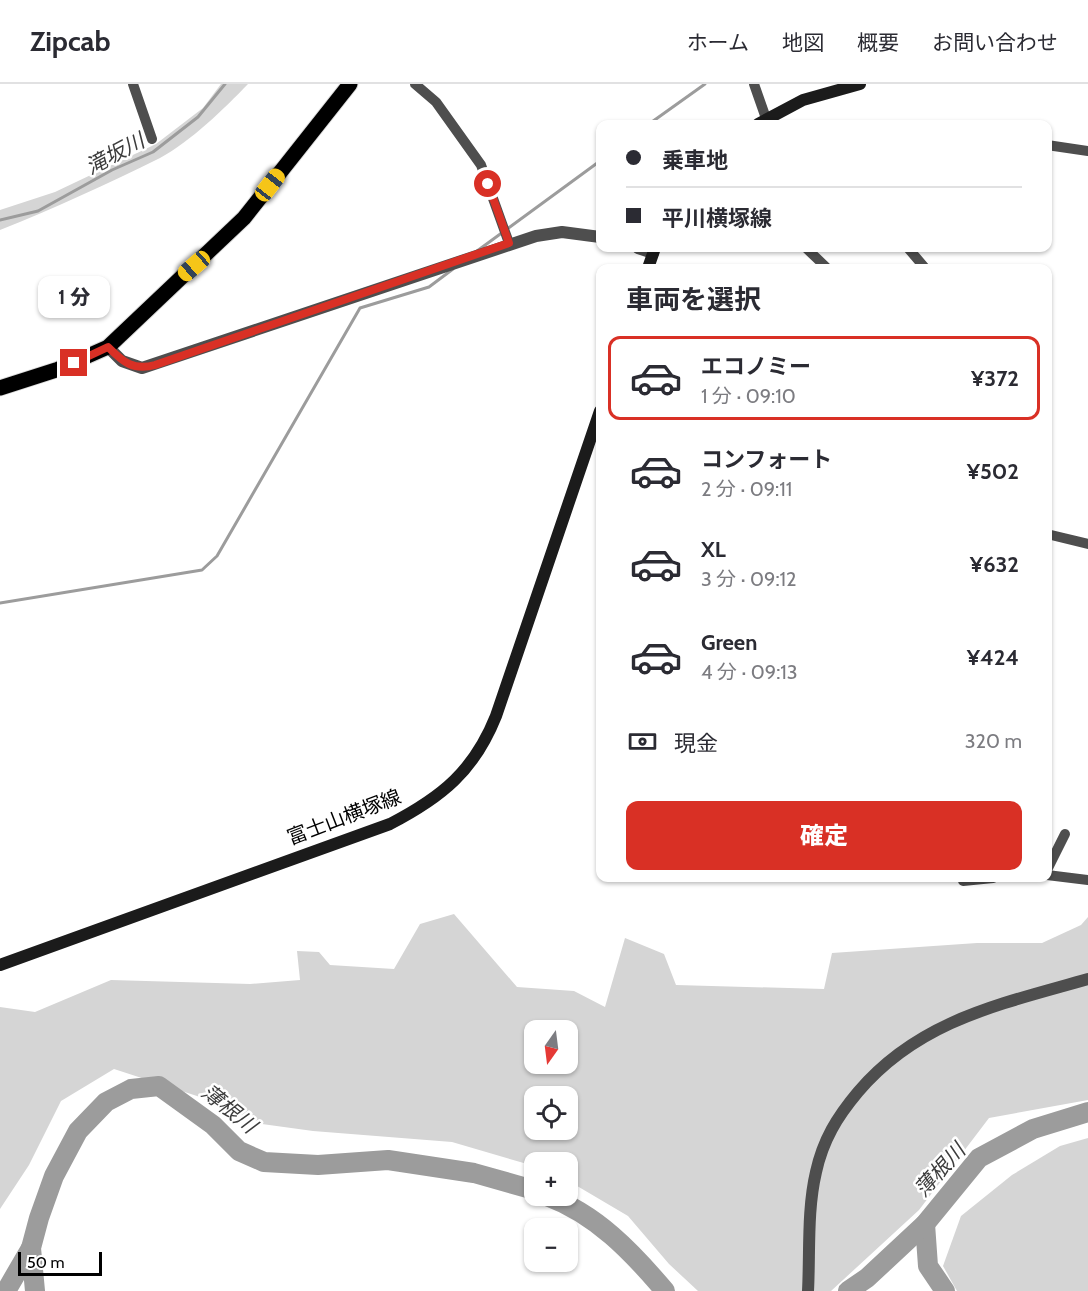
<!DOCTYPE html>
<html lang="ja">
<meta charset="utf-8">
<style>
:root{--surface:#fff;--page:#f7f7f7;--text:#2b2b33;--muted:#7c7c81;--line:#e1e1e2;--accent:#d93025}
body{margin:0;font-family:Cabin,"Noto Sans JP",sans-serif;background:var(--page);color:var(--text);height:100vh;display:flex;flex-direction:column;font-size:22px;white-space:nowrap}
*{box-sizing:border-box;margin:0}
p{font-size:20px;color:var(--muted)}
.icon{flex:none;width:33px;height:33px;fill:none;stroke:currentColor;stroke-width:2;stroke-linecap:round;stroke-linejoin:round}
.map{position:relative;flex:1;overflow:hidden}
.drawer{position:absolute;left:596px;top:180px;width:456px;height:618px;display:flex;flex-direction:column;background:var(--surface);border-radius:12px;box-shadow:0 2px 4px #0004}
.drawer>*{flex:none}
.banner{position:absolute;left:596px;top:36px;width:456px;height:132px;border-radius:12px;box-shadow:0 2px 4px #0004;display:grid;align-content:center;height:132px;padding:0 30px;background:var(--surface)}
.needle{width:39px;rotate:194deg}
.controls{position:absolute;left:524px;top:936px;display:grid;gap:12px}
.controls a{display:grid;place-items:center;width:54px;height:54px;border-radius:12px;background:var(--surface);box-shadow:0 2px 4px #0004;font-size:30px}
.scale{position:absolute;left:18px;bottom:15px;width:84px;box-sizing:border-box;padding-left:6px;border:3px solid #000;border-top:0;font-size:16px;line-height:21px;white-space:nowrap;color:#000;-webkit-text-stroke:4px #fff;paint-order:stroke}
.end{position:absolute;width:27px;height:27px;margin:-14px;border:8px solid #d93025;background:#fff;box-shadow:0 0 0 3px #fff}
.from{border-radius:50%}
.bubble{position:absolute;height:42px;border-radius:12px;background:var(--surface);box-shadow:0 2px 4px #0004;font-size:20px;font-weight:800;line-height:42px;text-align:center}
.car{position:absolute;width:18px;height:36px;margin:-18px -9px;border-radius:8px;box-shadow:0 0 4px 2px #0007;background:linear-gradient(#f5c518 24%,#345 0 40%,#f5c518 0 76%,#345 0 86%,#f5c518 0)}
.banner b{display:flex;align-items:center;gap:21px;height:57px;font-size:22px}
.banner b+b{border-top:2px solid var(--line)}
.banner i{width:15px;height:15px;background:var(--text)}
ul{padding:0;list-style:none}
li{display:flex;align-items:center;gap:18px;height:84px;margin:0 12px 9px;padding:0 18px;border:3px solid transparent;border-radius:12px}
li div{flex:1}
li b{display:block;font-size:22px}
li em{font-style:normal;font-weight:800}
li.selected{border-color:var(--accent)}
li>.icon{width:54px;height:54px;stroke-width:1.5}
h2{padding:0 30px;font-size:27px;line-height:72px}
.pay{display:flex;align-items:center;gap:15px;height:66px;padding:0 30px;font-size:22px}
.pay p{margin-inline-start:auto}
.primary-button{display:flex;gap:12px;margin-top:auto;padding:12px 30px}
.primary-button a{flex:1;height:69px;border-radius:12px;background:var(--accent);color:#fff;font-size:24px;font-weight:800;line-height:69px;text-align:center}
header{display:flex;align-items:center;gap:36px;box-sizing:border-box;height:84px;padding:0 30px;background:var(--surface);border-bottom:2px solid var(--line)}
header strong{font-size:28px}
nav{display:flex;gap:33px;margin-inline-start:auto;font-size:21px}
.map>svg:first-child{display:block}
.green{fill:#d5d5d5;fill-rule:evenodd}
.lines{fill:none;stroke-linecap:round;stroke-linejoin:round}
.stream{stroke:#9c9c9c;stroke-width:3}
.river{stroke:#9c9c9c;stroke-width:20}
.primary-casing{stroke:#dbdbdb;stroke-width:17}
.minor{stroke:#4e4e4e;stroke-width:10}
.tertiary{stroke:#4e4e4e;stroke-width:12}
.secondary{stroke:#1b1b1b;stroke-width:12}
.primary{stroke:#000;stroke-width:15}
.route{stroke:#d93025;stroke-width:8}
.labels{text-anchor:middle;stroke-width:5;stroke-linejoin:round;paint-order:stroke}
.street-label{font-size:20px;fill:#000;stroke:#fff}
.water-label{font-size:21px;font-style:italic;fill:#3d3d3d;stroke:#fff}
</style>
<header>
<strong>Zipcab</strong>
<nav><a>ホーム</a><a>地図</a><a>概要</a><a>お問い合わせ</a></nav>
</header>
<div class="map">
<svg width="1088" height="1207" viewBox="0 0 1088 1207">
<rect width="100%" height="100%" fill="#fff"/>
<g class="green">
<path d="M221 0H248C225 24 190 58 160 74 107 100 55 124 0 146V126L55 108 156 60 203 24Z"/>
<path d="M454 830 517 903 574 907 605 923 625 854 664 870 676 901 824 905 832 869 977 859H1042L1081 841 1088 833V1016L989 1034 919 1126 831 1207H698L669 1180 628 1132 567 1096V1078H534V1082L452 1058 313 1047 262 1040 197 1012 114 985 61 1017 29 1081 0 1125V923L35 928 111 896 250 900 300 896 297 867 319 868 330 881 394 885 420 840ZM534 946H567V980H534ZM534 1012H567V1046H534Z"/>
<path d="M1088 1054V1207H957L943 1182 961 1132 1012 1091 1060 1062Z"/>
</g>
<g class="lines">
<g class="stream">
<path d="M649 40 705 0"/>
<path d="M0 136 38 127 112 86 153 68 198 33 225 0"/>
<path d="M477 167 600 77"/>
<path d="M0 519 202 486 217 472 360 224 429 203 453 185"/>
</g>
<g class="river">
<path d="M547 1112C596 1130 632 1168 665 1207"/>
<path d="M925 1140 928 1182 945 1207"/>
<path d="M6 1207 31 1164"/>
<path d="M35 1207 31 1164 39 1134 54 1092 78 1047 106 1018 131 1005 159 1002 213 1041 239 1067 264 1078 318 1081 388 1076 474 1089 534 1106"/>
<path d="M848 1207 867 1194 925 1140 979 1074 1033 1045 1088 1028"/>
</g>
<g class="primary-casing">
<path id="primary" d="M0 304 56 286 108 263 244 134 350 0"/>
</g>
<g class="minor">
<path d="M133 0 152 55"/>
<path d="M415 0 436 18 481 81 509 159"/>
<path d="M754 0 768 40"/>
<path d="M1047 61 1088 67"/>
<path d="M806 164 827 184"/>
<path d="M908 164 925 184"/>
<path d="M1047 450 1088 460"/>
<path d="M1047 786 1065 750"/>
<path d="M1047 791 1088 796"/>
<path d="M963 797 993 794"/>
</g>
<g class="tertiary">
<path d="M638 164 653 169"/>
<path d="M108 263 122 277 142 284 536 152 562 148 600 153"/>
<path d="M808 1207C810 1169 807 1126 816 1088 823 1056 837 1033 858 1008 919 936 1001 920 1088 895"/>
</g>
<g class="secondary">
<path d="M758 40 803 16 860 0"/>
<path d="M648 184 655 164"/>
<path d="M0 881 390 740C442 713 474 687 496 632L600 327"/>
</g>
<use href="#primary" class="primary"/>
</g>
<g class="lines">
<path class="route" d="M74 279 108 263C123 278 133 287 155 281L509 159 488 100"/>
</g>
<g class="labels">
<g class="street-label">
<text transform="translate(344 733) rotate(-21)" y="7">富士山横塚線</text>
</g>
<g class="water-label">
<text transform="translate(115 70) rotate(-28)" y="7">滝坂川</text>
<text transform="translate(229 1025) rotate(39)" y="7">薄根川</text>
<text transform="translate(940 1086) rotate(-48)" y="7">薄根川</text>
</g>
</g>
</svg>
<div class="controls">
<a><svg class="needle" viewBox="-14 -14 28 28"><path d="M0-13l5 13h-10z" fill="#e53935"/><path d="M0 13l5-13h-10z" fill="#7c7c81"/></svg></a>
<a><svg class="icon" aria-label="locate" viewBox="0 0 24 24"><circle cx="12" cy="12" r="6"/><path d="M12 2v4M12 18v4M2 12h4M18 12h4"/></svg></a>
<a>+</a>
<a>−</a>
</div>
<div class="scale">50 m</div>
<i class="end from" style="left:488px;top:100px"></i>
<i class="end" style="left:74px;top:279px"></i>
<div class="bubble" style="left:38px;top:192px;width:72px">1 分</div>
<i class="car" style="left:270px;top:101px;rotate:38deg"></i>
<i class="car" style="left:194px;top:182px;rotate:229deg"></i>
<div class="banner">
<b><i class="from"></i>乗車地</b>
<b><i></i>平川横塚線</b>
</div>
<section class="drawer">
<h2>車両を選択</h2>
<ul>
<li class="selected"><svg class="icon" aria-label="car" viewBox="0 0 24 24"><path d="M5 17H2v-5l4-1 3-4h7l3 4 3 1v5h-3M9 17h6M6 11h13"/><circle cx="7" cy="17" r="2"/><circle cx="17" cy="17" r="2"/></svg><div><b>エコノミー</b><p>1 分 · 09:10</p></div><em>¥372</em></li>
<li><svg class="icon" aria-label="car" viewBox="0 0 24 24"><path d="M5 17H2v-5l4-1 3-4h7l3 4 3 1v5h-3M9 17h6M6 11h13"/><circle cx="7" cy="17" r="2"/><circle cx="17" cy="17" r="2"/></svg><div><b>コンフォート</b><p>2 分 · 09:11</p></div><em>¥502</em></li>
<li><svg class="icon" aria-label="car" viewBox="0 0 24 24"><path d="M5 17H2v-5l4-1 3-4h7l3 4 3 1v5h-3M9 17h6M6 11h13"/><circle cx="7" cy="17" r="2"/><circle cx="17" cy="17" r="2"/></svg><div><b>XL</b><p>3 分 · 09:12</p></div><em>¥632</em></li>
<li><svg class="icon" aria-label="car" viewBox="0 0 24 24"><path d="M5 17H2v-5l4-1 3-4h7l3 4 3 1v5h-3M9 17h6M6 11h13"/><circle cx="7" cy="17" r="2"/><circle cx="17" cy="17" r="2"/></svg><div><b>Green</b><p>4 分 · 09:13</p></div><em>¥424</em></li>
</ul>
<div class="pay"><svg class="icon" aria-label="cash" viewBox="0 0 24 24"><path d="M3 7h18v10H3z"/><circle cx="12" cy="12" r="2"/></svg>現金<p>320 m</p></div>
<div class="primary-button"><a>確定</a></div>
</section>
</div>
